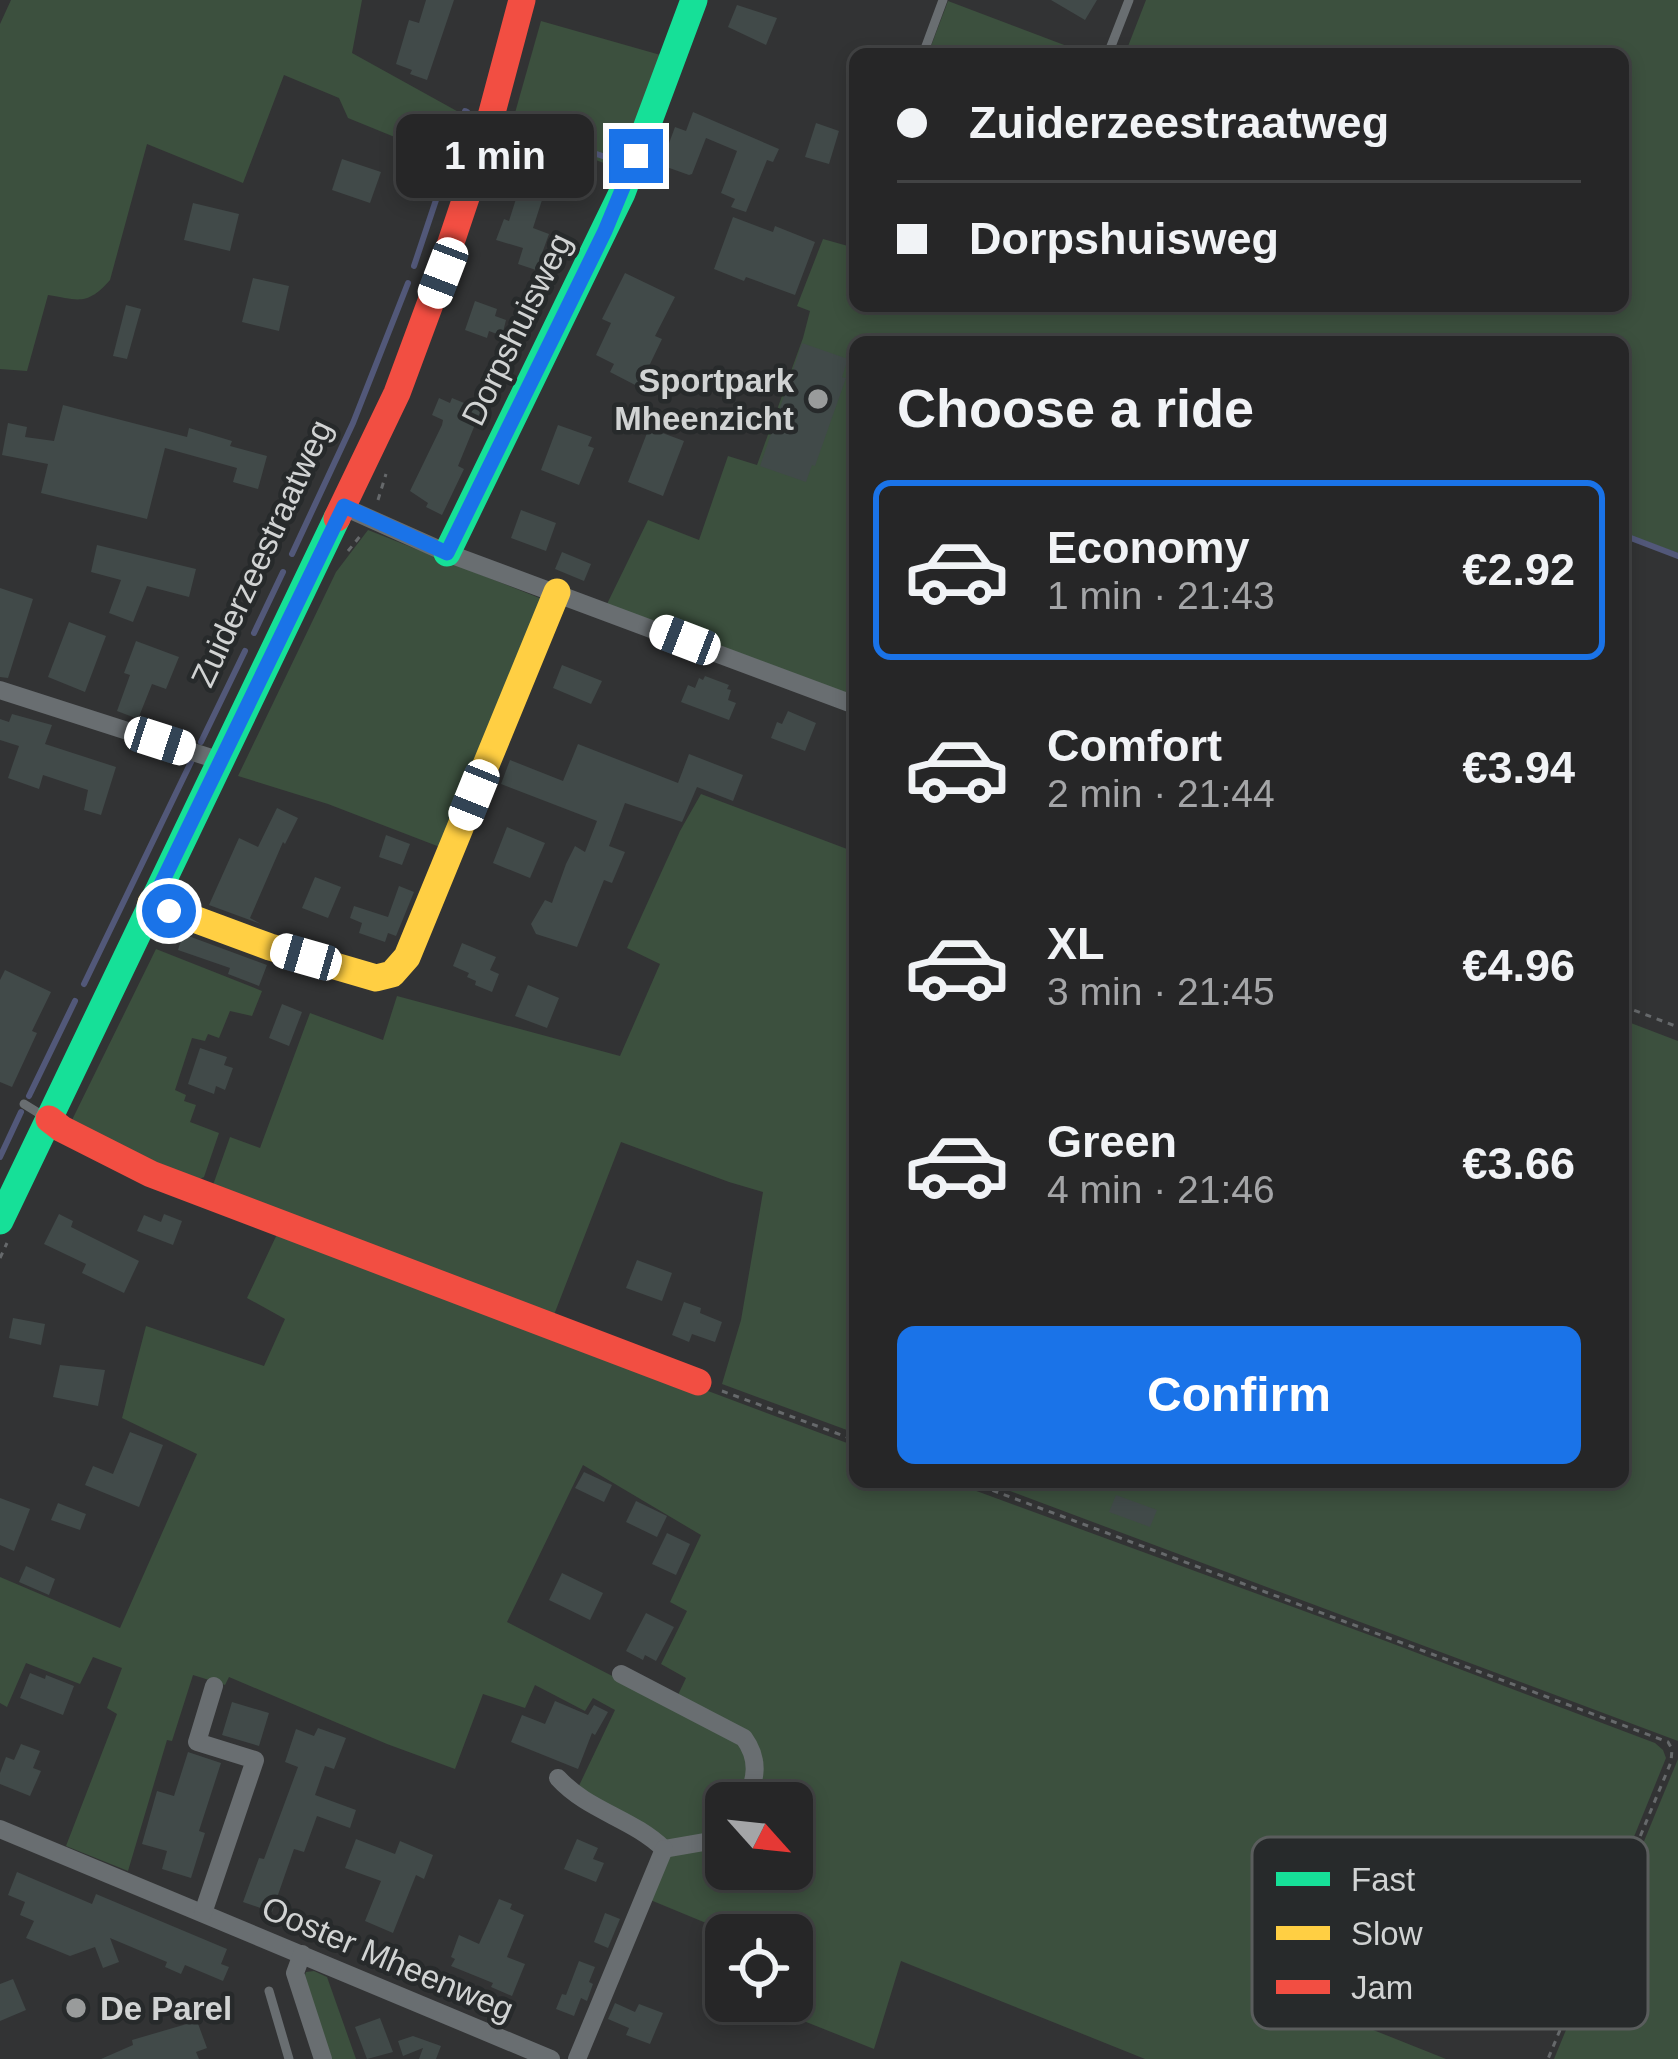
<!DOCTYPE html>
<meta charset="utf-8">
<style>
:root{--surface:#262627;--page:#323233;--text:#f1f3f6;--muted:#a4a5a7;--line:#424344;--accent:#1a73e8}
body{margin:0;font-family:Helvetica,sans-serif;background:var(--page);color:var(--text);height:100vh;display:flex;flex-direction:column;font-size:45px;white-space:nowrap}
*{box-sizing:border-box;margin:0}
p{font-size:39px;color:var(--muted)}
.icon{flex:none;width:66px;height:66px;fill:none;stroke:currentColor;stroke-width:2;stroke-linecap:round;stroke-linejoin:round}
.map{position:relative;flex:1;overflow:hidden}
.panel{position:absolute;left:849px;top:336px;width:780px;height:1152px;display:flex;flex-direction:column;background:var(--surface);border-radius:18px;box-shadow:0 6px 18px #0003,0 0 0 3px var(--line)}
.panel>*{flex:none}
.banner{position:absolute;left:849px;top:48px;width:780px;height:264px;border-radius:18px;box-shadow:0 6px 18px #0003,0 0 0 3px var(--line);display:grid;align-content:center;height:264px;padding:0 48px;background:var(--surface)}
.needle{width:78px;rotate:117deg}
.fabs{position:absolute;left:705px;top:1782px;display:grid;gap:24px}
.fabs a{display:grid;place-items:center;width:108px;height:108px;border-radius:18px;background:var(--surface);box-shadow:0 6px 18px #0003,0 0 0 3px var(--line);font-size:60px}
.end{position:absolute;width:54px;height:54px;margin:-27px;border:15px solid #1a73e8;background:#fff;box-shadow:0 0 0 6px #fff}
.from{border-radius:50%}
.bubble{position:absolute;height:84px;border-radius:18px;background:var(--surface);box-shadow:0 6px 18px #0003,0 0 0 3px var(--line);font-size:39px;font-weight:800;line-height:84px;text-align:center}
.car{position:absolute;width:36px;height:72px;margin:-36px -18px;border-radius:15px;box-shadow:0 0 9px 3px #0007;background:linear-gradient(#fff 24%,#345 0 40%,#fff 0 76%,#345 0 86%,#fff 0)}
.banner b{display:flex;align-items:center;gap:42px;height:114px;font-size:45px}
.banner b+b{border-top:3px solid var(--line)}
.banner i{width:30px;height:30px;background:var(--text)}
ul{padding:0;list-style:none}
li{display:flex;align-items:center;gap:36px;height:180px;margin:0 24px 18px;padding:0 24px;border:6px solid transparent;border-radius:18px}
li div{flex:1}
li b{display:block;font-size:45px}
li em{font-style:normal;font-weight:800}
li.current{border-color:var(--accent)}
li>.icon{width:108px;height:108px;stroke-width:1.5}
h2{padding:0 48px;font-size:54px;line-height:144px}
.primary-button{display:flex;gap:24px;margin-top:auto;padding:24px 48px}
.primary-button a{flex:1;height:138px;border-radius:18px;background:var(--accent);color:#fff;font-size:48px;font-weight:800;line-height:138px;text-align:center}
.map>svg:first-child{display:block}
.green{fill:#3c503e}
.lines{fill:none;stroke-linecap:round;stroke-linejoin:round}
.stream{stroke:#525879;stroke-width:6}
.building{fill:#414a49}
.path{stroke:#66696b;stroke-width:3;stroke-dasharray:6 6;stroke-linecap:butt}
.lane{stroke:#696e71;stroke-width:9}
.street{stroke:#696e71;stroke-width:18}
.fast{stroke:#16e098;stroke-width:27}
.slow{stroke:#ffcf43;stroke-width:27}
.jam{stroke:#f24e42;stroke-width:27}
.route{stroke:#1a73e8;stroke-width:15}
.poi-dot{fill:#999b9b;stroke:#272a2b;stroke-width:4.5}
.labels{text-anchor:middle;stroke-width:9;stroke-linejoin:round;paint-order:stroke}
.street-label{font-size:33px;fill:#d1d3d3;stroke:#272a2b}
.poi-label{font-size:33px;font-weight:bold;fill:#d1d3d3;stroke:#272a2b;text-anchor:end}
.key{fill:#272a2b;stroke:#5a5d5d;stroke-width:3}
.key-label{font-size:33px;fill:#d1d3d3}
</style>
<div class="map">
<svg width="1678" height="2059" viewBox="0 0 1678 2059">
<rect width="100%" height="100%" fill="#323334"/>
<g class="green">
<path d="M11 0H362L352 53 464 115 451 160 348 118 339 98 284 75 243 183 147 144 110 280C87 306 79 300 48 295L27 371 0 369V24Z"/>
<path d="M1146 0H1678V553L1623 533V342H855V696L607 604 648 520 699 540 728 456 757 465 803 338 810 311 797 306 823 239 855 248V306H1004L1011 309 1017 306H1623V54H1125Z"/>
<path d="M948 1 1088 54H928Z"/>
<path d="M541 21 664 56 619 169 511 127Z"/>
<path d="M368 530 547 601 445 849 328 804 238 776 336 572Z"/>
<path d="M701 794 855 852V1433L722 1384 741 1320 763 1192 729 1182 621 1142 552 1320 213 1185 230 1137 260 1148 310 1013 383 1040 397 996 620 1056 660 964 627 948 680 831Z"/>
<path d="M156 949 262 991 252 1016 230 1011 219 1038 208 1034 205 1041 192 1038 175 1090 186 1095 184 1101 196 1105 190 1122 219 1133 204 1177 187 1185 72 1127 73 1118Z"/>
<path d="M1623 1020 1678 1041V1741L986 1482H1623Z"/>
<path d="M279 1230 855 1446V1482H952L1383 1640 1655 1743 1663 1750 1666 1758 1564 2009 1304 1904 1268 1988 1446 2059H1145L901 1961 874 2049 766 2006 768 2001H792V1935H735L648 1899 669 1855C687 1845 706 1848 726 1837V1869H792V1803H750C780 1732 729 1724 676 1699L686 1678 661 1664 687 1611 670 1602 701 1535 583 1465 507 1622 741 1742C757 1763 750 1781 740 1803H726V1825C709 1841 687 1841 666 1843L646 1828 576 1792 615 1710 593 1698 585 1711 535 1685 525 1708 483 1694 455 1769 387 1744 229 1677 225 1685 193 1675 172 1741 167 1740 128 1871 66 1846 117 1714 107 1708 122 1668 93 1657 80 1684 26 1663 7 1707 0 1703V1577L120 1628 197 1454 122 1418 146 1326 264 1366 285 1319 247 1298Z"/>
<path d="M1678 1759V2059H1554Z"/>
<path d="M314 1971 327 1977 356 2059H327L303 1980 306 1972Z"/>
</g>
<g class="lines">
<g class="stream">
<path d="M514 127 624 163"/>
<path d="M451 157 465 111 467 112"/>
<path d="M414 266 445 173"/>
<path d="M1623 535 1678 556"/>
<path d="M292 554 353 423 408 283"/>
<path d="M254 633 283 572"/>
<path d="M201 742 245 651"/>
<path d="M84 984 192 760"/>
<path d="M29 1096 75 1001"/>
<path d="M0 1157 21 1112"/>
</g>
</g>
<g class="building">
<path d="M426 0H454L427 80 410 74 412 70 396 64 409 20 419 23Z"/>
<path d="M1051 0H1097L1085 20Z"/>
<path d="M737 5 777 18 766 45 728 27Z"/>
<path d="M693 112 779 149 773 162 767 160 746 212 731 207 735 199 721 193 737 151 706 138 692 174 689 175 661 165 675 127 686 131Z"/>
<path d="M816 123 839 131 829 164 805 157Z"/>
<path d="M525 154 554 163 533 228 549 234 536 270 518 264 523 248 496 240 504 219 509 221 515 202 522 181 517 179Z"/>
<path d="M342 159 381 172 370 203 332 190Z"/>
<path d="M193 203 239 214 230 251 184 240Z"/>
<path d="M733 217 773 232 775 226 815 242 795 295 746 277 744 281 714 269Z"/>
<path d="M625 273 675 297 655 336 662 339 639 387 610 372 614 364 596 355 611 323 602 319Z"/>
<path d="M253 278 289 286 279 331 242 322Z"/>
<path d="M475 301 497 309 495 316 506 320 502 336 489 331 487 338 465 330Z"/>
<path d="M126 305 141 309 127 359 113 356Z"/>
<path d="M802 343 848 359 842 377 846 378 815 466 812 465 806 482 760 466Z"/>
<path d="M439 398 450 403 452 398 481 410 458 466 464 469 442 515 426 507 428 503 410 491 442 425 443 420 432 415Z"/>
<path d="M63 405 187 437 189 428 232 441 230 446 267 456 258 489 233 482 237 468 165 448 147 519 41 493 48 464 2 455 8 423 27 427 25 437 54 441Z"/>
<path d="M558 425 592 437 588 446 594 448 579 485 541 470Z"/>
<path d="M649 428 684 441 663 496 628 482Z"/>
<path d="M521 510 556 523 546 551 511 538Z"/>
<path d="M97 545 196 569 189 597 147 586 133 622 109 613 121 580 91 572Z"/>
<path d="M562 552 591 564 584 581 555 569Z"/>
<path d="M0 588 33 599 8 678 0 677Z"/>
<path d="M69 622 106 636 85 692 48 677Z"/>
<path d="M136 641 179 657 166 689 152 684 138 719 117 711 130 675 124 673Z"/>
<path d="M562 665 602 681 591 704 553 688Z"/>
<path d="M705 676 729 685 727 689 731 690 728 700 736 703 729 720 681 702 688 685 695 688 699 678 703 680Z"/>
<path d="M788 711 816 723 805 751 771 738 777 722 782 724Z"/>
<path d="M12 714 52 725 45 744 116 767 101 815 84 810 88 790 43 775 39 789 8 778 19 746 0 740V719L9 722Z"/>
<path d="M578 744 678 783 689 754 743 775 733 801 697 787 682 822 625 803 609 846 625 852 612 883 604 880 577 947 536 934 531 924 545 900 552 903 566 864 575 846 585 852 597 821 501 784 510 760 563 781Z"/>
<path d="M277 808 298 818 285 844 283 842 250 918 261 924 209 905 239 838 258 847Z"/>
<path d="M507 827 545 843 530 878 493 863Z"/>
<path d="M386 835 410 844 402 865 379 857Z"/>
<path d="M315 877 341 887 328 918 302 908Z"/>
<path d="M399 886 414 892 396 936 388 933 385 942 359 933 362 923 350 918 354 906 388 917Z"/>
<path d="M183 934 267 965 259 986 228 974 230 968 178 950Z"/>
<path d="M462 943 496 957 490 970 499 974 492 992 475 985 476 981 467 977 469 973 453 966Z"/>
<path d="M5 970 51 992 32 1031 37 1033 12 1087 0 1082V980Z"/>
<path d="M528 985 559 998 547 1028 515 1016Z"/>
<path d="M282 1004 302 1012 289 1046 269 1038Z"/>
<path d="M200 1048 227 1057 224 1065 233 1068 225 1090 216 1086 214 1094 188 1084Z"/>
<path d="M59 1214 73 1221 71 1227 139 1261 124 1293 82 1273 86 1264 44 1244Z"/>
<path d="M164 1214 182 1221 173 1245 137 1231 144 1215 161 1222Z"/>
<path d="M637 1260 672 1273 662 1301 626 1288Z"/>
<path d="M684 1302 701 1308 700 1313 722 1322 715 1342 692 1334 689 1342 672 1335Z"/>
<path d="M13 1318 45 1324 41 1345 9 1338Z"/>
<path d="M60 1365 105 1370 98 1406 53 1397Z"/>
<path d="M130 1432 163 1445 139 1507 85 1485 93 1466 113 1474Z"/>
<path d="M584 1472 612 1485 604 1502 575 1488Z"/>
<path d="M1116 1495 1157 1510 1150 1527 1109 1512Z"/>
<path d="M0 1498 30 1509 14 1551 0 1545Z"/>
<path d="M636 1501 667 1516 657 1537 626 1522Z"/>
<path d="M58 1503 86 1514 80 1530 51 1520Z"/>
<path d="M667 1533 690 1544 676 1575 652 1564Z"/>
<path d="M26 1566 55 1579 49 1595 19 1582Z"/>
<path d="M562 1573 603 1593 590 1620 549 1600Z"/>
<path d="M646 1613 674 1627 656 1661 645 1655 643 1660 626 1651Z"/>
<path d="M30 1673 45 1679 46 1675 74 1686 63 1715 20 1698Z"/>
<path d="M555 1701 588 1715 594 1705 608 1712 595 1735 592 1733 578 1769 511 1742 522 1715 545 1724Z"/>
<path d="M232 1702 269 1713 259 1746 222 1735Z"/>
<path d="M318 1728 346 1738 334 1769 325 1766 315 1795 356 1810 350 1828 317 1816 304 1852 294 1849 272 1912 243 1902 259 1858 264 1859 298 1767 285 1762 296 1729 314 1736Z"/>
<path d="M21 1744 40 1751 33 1768 41 1771 30 1796 0 1784V1773L6 1757 14 1760Z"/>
<path d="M188 1752 221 1763 199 1831 205 1833 191 1878 162 1869 167 1851 142 1844 157 1791 174 1796Z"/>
<path d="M356 1839 395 1854 400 1841 433 1855 424 1879 416 1875 393 1933 365 1921 381 1881 345 1868Z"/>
<path d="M577 1839 598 1848 593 1859 604 1863 596 1882 564 1869Z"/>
<path d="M17 1872 92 1904 96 1894 227 1949 221 1964 229 1967 223 1981 185 1965 181 1974 165 1967 167 1962 110 1938 119 1962 103 1968 95 1947 70 1956 26 1938 34 1921 20 1915 25 1902 8 1895Z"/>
<path d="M499 1899 512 1904 510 1909 524 1915 507 1957 525 1964 512 1996 491 1987 493 1983 451 1966 455 1959 451 1957 459 1935 479 1944Z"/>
<path d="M605 1913 620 1919 608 1948 594 1942Z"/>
<path d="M579 1961 595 1967 589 1982 593 1984 587 2001 581 1998 574 2016 556 2009 562 1994 566 1995Z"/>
<path d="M13 1979 26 2010 0 2021V1984Z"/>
<path d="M615 2003 635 2012 639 2004 663 2013 650 2044 626 2035 629 2028 608 2019Z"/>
<path d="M380 2018 393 2052 367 2059 355 2027Z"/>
<path d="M197 2021 207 2048 196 2052 199 2059H101L133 2045 132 2040Z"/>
<path d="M413 2036 441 2046 436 2059H419L423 2048 403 2056 398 2041Z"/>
</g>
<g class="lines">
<g class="path">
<path d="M378 500 386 474"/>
<path d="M348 551 361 535"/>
<path d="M1623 1006 1678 1027"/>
<path d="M0 1258 7 1243"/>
<path d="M722 1391 855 1440"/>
<path d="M970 1482 1668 1742 1672 1749 1671 1762 1548 2059"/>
</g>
<g class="lane">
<path d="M923 54 943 0"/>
<path d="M1108 54 1129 0"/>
<path d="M24 1104 45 1117"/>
<path d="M269 1991 289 2059"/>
</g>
<g class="street">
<path d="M344 507 447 553 855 705"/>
<path d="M0 690 221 761"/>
<path d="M621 1674 744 1738C760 1760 756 1780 745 1803"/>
<path d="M558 1778C588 1811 632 1818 664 1849"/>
<path d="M0 1829 551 2059"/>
<path d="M664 1849 710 1841 726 1831"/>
<path d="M203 1913 255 1760 197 1742 214 1686"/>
<path d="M302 1954 295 1973 323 2059"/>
<path d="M577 2059 664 1849"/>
</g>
<g class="fast">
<path d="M447 553 622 193 694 0"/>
<path d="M0 1221 337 518"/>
</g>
<path class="slow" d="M151 903 270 947 376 978 392 974 407 957 557 592"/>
<g class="jam">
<path d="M337 518 397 393 433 296 482 150 522 0"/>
<path d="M49 1119 62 1129 151 1174 698 1382"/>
</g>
</g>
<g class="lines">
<path class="route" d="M169 911 152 903 344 506 447 553 605 231 636 156"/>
</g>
<g class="poi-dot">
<circle cx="818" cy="399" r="12"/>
<circle cx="76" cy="2008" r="12"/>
</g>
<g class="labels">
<g class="street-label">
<text transform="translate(516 329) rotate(-64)" y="12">Dorpshuisweg</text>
<text transform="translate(261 553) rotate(-65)" y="12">Zuiderzeestraatweg</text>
<text transform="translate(388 1958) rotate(23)" y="12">Ooster Mheenweg</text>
</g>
<g class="poi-label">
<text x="794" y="392">Sportpark<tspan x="794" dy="38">Mheenzicht</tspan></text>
<text x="100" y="2020" text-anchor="start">De Parel</text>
</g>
</g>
<rect x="1252" y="1837" width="396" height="192" rx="18" class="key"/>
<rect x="1276" y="1872" width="54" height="14" fill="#16e098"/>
<rect x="1276" y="1926" width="54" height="14" fill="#ffcf43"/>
<rect x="1276" y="1980" width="54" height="14" fill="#f24e42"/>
<g class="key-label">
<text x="1351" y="1891">Fast</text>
<text x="1351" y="1945">Slow</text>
<text x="1351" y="1999">Jam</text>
</g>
</svg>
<div class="fabs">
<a><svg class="needle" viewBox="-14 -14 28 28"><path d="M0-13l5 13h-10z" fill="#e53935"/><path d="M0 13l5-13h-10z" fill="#a4a5a7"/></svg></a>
<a><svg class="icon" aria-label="locate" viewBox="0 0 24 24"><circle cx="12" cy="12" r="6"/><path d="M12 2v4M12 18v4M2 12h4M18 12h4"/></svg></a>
</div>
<i class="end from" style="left:169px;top:911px"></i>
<i class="end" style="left:636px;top:156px"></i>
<div class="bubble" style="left:396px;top:114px;width:198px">1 min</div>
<i class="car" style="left:443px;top:273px;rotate:201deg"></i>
<i class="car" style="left:685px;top:640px;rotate:291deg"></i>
<i class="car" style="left:160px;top:741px;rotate:108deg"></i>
<i class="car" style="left:474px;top:795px;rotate:202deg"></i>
<i class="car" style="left:306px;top:957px;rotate:286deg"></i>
<div class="banner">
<b><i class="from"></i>Zuiderzeestraatweg</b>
<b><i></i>Dorpshuisweg</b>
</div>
<section class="panel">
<h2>Choose a ride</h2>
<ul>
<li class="current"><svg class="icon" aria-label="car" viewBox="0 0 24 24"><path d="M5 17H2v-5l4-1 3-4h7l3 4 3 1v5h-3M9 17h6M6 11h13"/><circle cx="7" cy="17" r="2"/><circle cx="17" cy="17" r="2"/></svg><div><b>Economy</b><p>1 min · 21:43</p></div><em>€2.92</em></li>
<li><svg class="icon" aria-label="car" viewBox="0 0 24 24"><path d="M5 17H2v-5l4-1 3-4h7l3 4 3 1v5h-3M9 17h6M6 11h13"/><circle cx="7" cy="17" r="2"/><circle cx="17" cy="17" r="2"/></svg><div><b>Comfort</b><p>2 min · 21:44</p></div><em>€3.94</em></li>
<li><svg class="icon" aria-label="car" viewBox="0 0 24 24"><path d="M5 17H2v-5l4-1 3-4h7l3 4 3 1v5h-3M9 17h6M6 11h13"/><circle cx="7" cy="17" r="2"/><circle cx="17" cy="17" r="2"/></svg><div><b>XL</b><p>3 min · 21:45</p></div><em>€4.96</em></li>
<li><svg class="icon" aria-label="car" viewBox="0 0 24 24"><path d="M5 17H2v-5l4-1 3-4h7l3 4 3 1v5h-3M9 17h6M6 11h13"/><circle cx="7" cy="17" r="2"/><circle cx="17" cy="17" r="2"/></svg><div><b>Green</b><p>4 min · 21:46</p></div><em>€3.66</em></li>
</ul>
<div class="primary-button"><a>Confirm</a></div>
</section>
</div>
